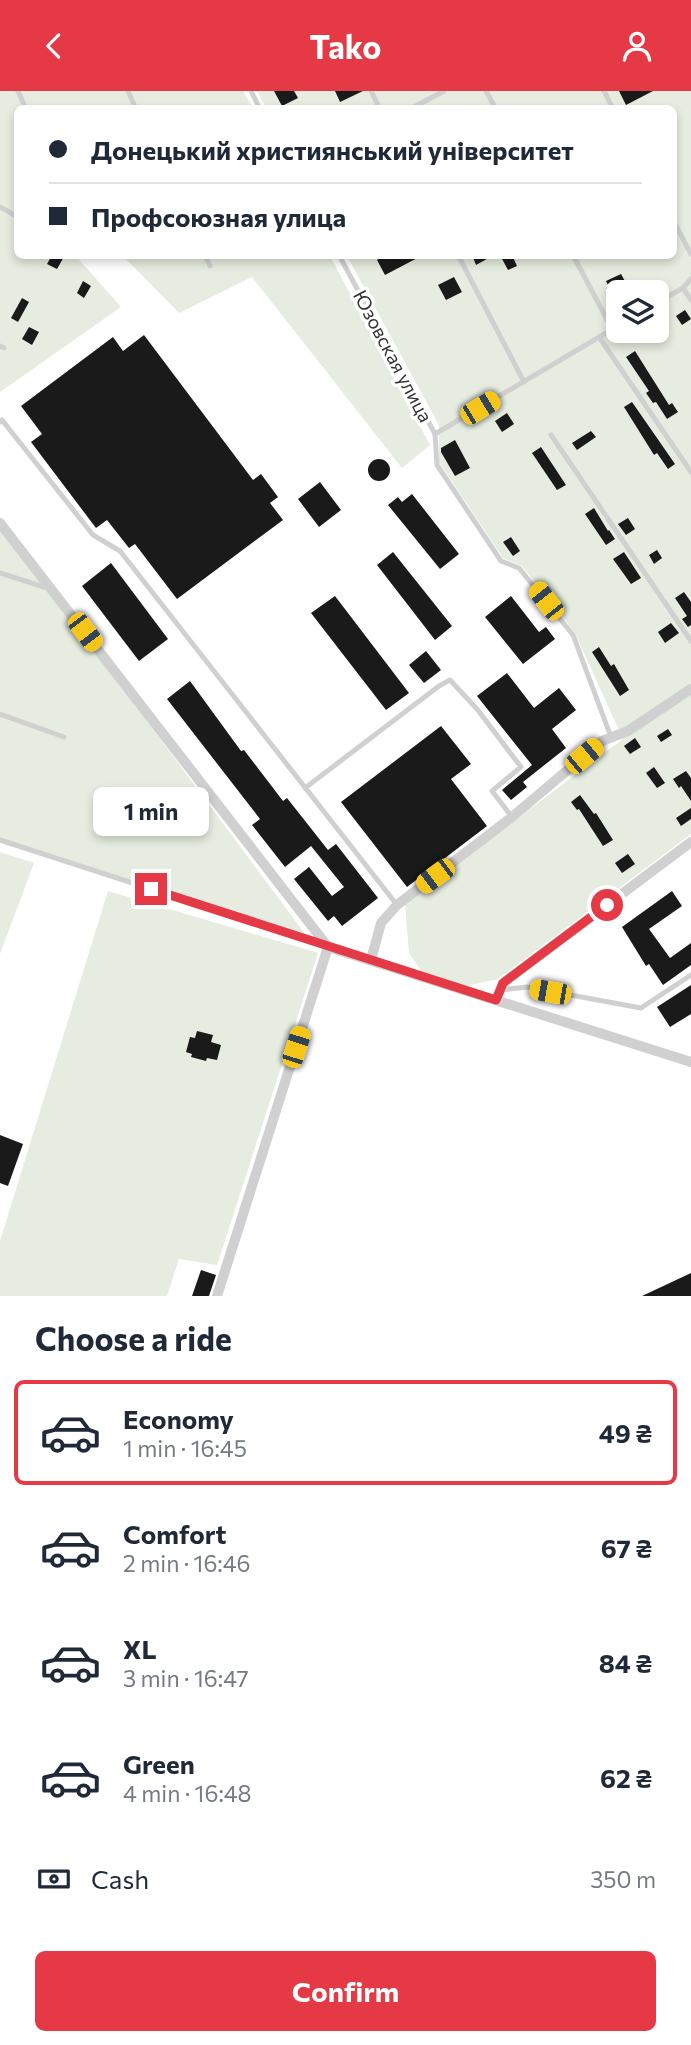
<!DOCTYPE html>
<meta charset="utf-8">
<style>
:root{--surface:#fff;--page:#f2f2f3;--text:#1f2937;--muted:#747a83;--line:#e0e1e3;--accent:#e63946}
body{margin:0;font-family:Commissioner,sans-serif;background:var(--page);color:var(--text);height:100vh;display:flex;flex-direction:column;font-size:26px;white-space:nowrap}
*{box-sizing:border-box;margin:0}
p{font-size:23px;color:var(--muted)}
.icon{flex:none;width:38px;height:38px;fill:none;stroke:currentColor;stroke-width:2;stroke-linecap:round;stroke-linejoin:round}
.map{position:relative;height:1205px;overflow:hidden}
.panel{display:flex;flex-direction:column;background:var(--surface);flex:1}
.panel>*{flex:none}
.top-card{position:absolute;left:14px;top:14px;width:663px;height:154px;border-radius:10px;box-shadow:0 4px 10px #0003;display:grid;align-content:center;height:154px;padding:0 35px;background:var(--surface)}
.fabs{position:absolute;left:606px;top:189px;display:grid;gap:14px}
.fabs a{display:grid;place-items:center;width:63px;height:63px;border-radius:10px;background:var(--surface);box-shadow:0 4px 10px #0003;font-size:35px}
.end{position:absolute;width:32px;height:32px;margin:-16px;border:9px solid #e63946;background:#fff;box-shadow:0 0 0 4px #fff}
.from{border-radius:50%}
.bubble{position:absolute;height:49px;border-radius:10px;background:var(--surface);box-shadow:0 4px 10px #0003;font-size:23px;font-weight:700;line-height:49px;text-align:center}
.car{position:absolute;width:21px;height:42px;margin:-21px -10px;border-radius:9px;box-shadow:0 0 5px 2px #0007;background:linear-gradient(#f5c518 24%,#345 0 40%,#f5c518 0 76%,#345 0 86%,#f5c518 0)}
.top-card b{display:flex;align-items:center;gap:24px;height:66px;font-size:26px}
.top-card b+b{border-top:2px solid var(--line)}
.top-card i{width:18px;height:18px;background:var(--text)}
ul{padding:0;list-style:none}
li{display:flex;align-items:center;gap:21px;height:105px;margin:0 14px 10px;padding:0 21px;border:4px solid transparent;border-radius:10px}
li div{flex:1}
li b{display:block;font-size:26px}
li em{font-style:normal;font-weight:700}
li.selected{border-color:var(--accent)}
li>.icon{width:63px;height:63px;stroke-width:1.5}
h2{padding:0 35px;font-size:32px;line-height:84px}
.pay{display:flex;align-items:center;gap:18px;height:77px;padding:0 35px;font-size:26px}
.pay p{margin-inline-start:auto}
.primary-button{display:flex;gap:14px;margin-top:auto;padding:14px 35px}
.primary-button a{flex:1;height:80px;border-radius:10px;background:var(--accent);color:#fff;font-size:28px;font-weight:700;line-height:80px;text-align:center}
header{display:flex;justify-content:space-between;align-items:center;height:91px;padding:0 35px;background:var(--accent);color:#fff;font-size:32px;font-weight:700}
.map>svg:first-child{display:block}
.green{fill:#e6ecdf;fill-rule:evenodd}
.building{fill:#1a1a1a}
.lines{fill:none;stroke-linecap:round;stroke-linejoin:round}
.service{stroke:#d0d0d0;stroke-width:5}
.minor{stroke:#d0d0d0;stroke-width:10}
.route{stroke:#e63946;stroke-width:9}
.labels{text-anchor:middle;stroke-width:7;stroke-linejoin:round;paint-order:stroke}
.street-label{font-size:19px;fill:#333;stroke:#fff}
</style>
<header><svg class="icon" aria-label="back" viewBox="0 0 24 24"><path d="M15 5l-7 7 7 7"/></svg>Tako<svg class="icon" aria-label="person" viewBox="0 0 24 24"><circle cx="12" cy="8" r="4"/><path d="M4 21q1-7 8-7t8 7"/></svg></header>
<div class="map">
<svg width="691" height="1205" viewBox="0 0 691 1205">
<rect width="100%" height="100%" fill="#fff"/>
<g class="green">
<path d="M0 0H243L253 17 18 18V164L76 165 121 216 0 301Z"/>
<path d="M257 0H691V743L498 888 466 895 422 881 409 862 405 812 623 648 575 542 522 475 503 467 439 371V334L347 165 674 164V18H267ZM618 201H656V240H618Z"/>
<path d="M123 165H330L430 354 402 377 252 186 179 222Z"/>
<path d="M0 432 305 843 0 752Z"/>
<path d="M0 761 34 772 0 863Z"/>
<path d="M108 800 318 862 217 1174 179 1168 167 1205H0V1150Z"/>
</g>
<g class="building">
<path d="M274 0H294L298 7 282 15Z"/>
<path d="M335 0H363L340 11Z"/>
<path d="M619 0H653L626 14Z"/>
<path d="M52 164H65L57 178 47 173Z"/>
<path d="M384 164H423L385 184 377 169Z"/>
<path d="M472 164H494L476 174Z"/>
<path d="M500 164H512L517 175 508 179Z"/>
<path d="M621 183 631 201H618V219L606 197 609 196 606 190Z"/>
<path d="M454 186 462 201 446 209 438 194Z"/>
<path d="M83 190 91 195 84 207 77 202Z"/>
<path d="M22 207 29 211 18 231 11 227Z"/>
<path d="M685 219 691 228 682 234 676 225Z"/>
<path d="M29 236 39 241 32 254 22 248Z"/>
<path d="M144 244 253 389 261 383 278 406 270 412 283 429 177 508 135 453 129 457 107 429 96 437 31 351 42 343 21 315 113 246 123 260Z"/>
<path d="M635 260 669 314 672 312 678 321 667 328 656 311 653 312 646 302 649 300 626 266Z"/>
<path d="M632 311 675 373 668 378 657 362 654 364 624 316Z"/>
<path d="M507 322 514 333 502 341 495 330Z"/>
<path d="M591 340 596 346 577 359 572 352Z"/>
<path d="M455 349 470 377 455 385 441 361V357Z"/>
<path d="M541 356 566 394 557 399 532 362Z"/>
<circle cx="379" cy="379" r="11"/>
<path d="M320 391 341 419 319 436 298 408Z"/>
<path d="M412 403 459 463 440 478 388 414 398 406 402 411Z"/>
<path d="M594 417 608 440 609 439 615 448 606 454 585 423Z"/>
<path d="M628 427 635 438 626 444 618 433Z"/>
<path d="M511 446 520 460 513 465 503 451Z"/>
<path d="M657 459 662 467 654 473 649 464Z"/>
<path d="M393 461 452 535 435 549 377 474Z"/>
<path d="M624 461 641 487 631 493 613 468Z"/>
<path d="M111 472 168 548 139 570 82 495Z"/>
<path d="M684 501 691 511V534L688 536 682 528 687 525 675 507Z"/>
<path d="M335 505 409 602 386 619 311 522Z"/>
<path d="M511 505 539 541 546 536 555 548 523 573 485 526Z"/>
<path d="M671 532 679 542 665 552 658 541Z"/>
<path d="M599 556 611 575 614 573 629 599 620 605 592 561Z"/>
<path d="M426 560 441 579 424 592 409 574Z"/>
<path d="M507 582 534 617 559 597 576 619 552 638 566 657 523 691 527 696 511 709 502 699 532 674 477 605Z"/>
<path d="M190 590 241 660 244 659 283 710 287 707 328 759 336 753 378 807 342 835 334 825 328 830 294 788 309 776 332 805 344 796 311 755 285 776 252 734 260 728 167 608Z"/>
<path d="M441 635 471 673 451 688 487 735 407 796 341 711Z"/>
<path d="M668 638 672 644 661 651 657 645Z"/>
<path d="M635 647 641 656 630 663 624 655Z"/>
<path d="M654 676 665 692 657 697 646 682Z"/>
<path d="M686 680 691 687V710L681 695 679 697 673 688Z"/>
<path d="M580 704 594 723 596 722 613 749 603 755 579 718 577 719 571 711Z"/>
<path d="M691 717V728L681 735 676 727Z"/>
<path d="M628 763 635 773 622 782 615 772Z"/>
<path d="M672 800 682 815 649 838 670 867 691 852V874L663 894 649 873 646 875 622 836Z"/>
<path d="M691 894V923L670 936 657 916Z"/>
<path d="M197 940 213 944 211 951 221 954 217 969 207 967 206 970 191 966 192 963 186 961 190 946 195 947Z"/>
<path d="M0 1044 23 1053 8 1095 0 1092Z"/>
<path d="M201 1179 216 1184 209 1205H192Z"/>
<path d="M691 1182V1205H642Z"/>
</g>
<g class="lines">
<g class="service">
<path d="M18 0 26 18"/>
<path d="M128 0 136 18"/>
<path d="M251 0 260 18"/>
<path d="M371 0 380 18"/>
<path d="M486 0 496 18"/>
<path d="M604 0 613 18"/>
<path d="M410 18 444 0"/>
<path d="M0 116 18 126"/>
<path d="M674 131 691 163"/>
<path d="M205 164 210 175"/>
<path d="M339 164 435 343 437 374 501 470 519 477 573 544 611 646"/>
<path d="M458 164 524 291"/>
<path d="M573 164 612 238"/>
<path d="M683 197 691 209"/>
<path d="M656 212 683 197 691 188"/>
<path d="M599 246 691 381"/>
<path d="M0 255 4 257"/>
<path d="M0 331 2 329 93 444 120 460 397 814"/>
<path d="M435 343 618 235"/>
<path d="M551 344 691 550"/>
<path d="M0 482 47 497"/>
<path d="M0 623 64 646"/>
<path d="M305 697 439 595 450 589 477 618 521 676 492 700 512 726"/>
<path d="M0 749 323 854"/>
<path d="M500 899 527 896 641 917 691 884"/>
</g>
<g class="minor">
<path d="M0 432 328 856"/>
<path d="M371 869 381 832 397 814 512 726 602 650 628 640 691 598"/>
<path d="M496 909 503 892 691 751"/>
<path d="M217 1205 328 856 691 971"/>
</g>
</g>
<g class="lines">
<path class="route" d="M151 798 496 909 503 892 607 814"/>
</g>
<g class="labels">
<g class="street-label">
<text transform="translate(393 265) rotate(62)" y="7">Юзовская улица</text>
</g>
</g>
</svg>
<div class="fabs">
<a><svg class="icon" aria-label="layers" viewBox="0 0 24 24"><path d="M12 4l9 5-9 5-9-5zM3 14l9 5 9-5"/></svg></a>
</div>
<i class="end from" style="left:607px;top:814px"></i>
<i class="end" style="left:151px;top:798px"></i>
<div class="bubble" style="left:93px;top:696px;width:116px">1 min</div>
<i class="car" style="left:480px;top:317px;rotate:59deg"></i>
<i class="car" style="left:546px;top:510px;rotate:322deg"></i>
<i class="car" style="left:85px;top:541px;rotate:143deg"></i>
<i class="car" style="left:584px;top:665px;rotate:50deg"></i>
<i class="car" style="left:435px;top:785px;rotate:233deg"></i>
<i class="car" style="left:550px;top:901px;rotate:280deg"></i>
<i class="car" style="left:296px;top:956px;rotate:18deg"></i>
<div class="top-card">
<b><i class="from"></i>Донецький християнський університет</b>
<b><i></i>Профсоюзная улица</b>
</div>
</div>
<section class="panel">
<h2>Choose a ride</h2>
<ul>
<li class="selected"><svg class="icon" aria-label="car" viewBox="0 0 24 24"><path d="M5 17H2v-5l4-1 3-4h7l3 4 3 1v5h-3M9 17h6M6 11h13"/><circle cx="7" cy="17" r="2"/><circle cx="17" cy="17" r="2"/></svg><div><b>Economy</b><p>1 min · 16:45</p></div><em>49 ₴</em></li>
<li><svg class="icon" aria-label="car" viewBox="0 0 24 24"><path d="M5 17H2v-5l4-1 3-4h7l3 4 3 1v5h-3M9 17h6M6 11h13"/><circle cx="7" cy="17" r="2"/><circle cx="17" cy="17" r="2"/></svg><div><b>Comfort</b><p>2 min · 16:46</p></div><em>67 ₴</em></li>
<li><svg class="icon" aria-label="car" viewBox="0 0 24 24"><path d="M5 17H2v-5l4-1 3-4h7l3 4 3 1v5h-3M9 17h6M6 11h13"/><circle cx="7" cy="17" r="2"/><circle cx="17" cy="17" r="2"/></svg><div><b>XL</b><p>3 min · 16:47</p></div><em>84 ₴</em></li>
<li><svg class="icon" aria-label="car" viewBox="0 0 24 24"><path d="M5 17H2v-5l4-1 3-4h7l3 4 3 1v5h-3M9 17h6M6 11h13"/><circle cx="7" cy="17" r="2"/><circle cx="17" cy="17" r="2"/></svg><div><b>Green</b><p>4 min · 16:48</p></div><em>62 ₴</em></li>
</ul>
<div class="pay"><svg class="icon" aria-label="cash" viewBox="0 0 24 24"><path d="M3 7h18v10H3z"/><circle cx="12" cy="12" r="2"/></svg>Cash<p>350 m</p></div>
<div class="primary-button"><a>Confirm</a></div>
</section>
